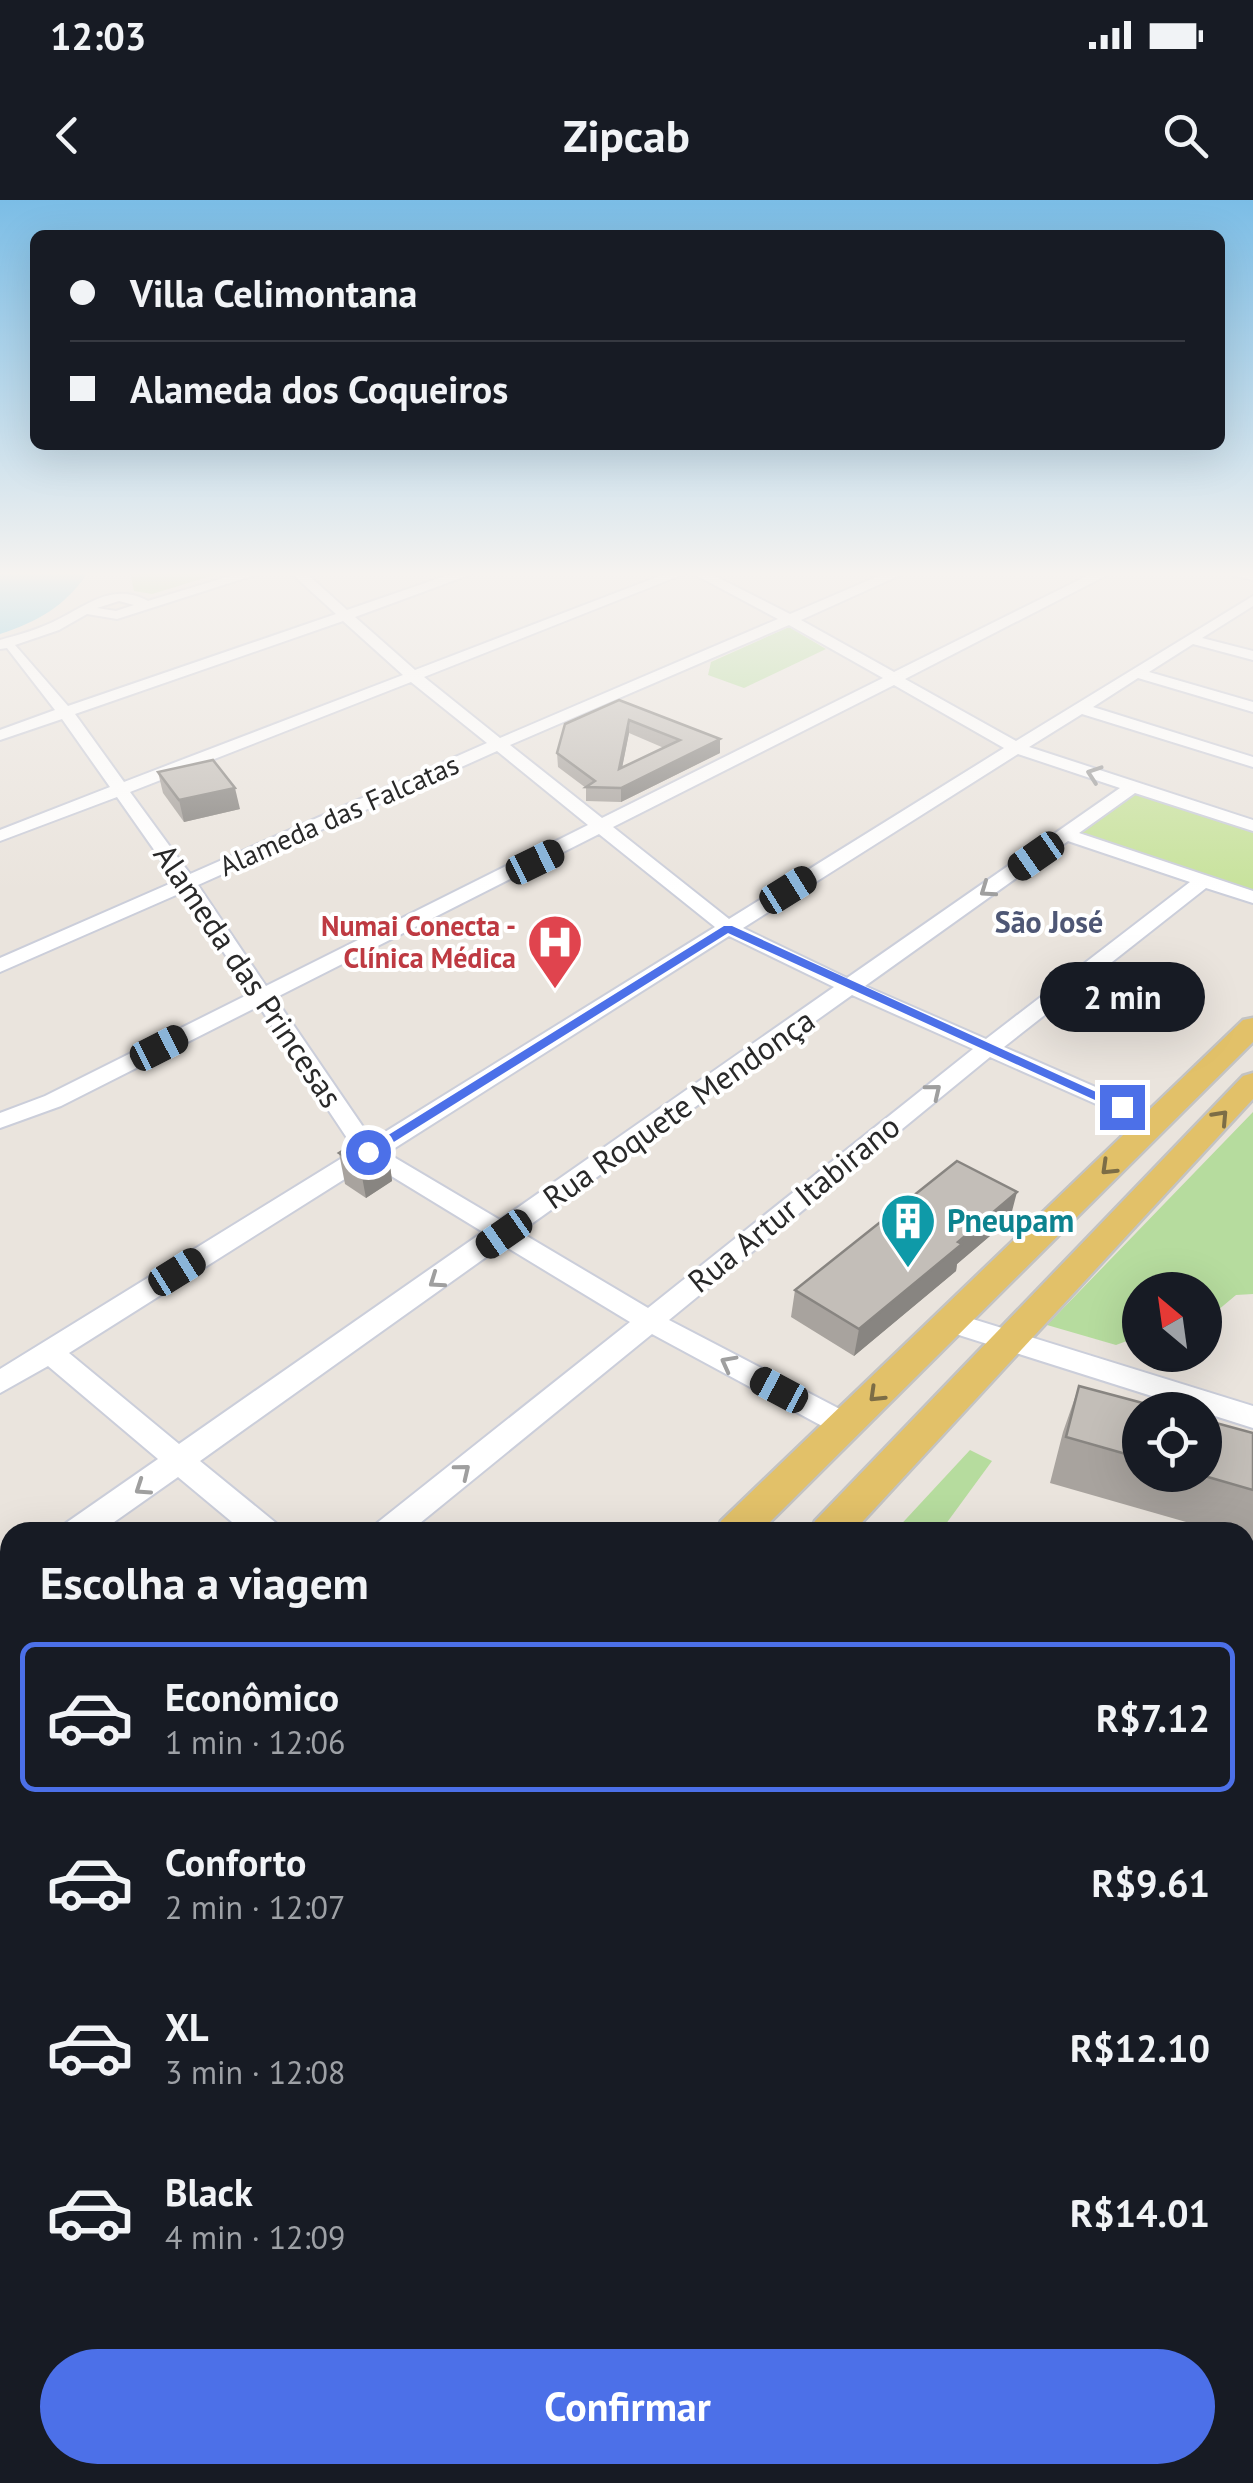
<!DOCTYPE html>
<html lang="pt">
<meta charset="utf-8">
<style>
:root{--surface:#171b24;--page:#20242c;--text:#f1f3f6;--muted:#9ea1a6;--line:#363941;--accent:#4c70e8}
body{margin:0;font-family:"PT Sans",sans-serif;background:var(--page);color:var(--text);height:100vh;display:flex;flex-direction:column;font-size:38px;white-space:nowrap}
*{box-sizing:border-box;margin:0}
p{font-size:32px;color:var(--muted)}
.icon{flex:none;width:55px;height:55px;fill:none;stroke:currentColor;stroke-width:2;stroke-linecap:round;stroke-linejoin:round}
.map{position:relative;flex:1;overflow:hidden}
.panel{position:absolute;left:0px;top:1322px;width:1255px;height:962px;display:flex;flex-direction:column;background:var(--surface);border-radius:30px 30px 0 0;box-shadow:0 10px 40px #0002}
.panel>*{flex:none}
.banner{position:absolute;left:30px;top:30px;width:1195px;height:220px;border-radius:15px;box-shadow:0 10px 40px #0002;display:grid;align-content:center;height:220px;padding:0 40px;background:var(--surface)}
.needle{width:65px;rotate:331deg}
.controls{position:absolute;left:1122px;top:1072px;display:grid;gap:20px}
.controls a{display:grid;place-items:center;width:100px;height:100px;border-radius:50%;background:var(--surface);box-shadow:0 10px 40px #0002;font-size:50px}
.end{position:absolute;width:45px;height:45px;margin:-22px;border:12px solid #4c70e8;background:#fff;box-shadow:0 0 0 5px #fff}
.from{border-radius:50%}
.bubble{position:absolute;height:70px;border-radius:35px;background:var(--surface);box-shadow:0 10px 40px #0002;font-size:32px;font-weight:600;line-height:70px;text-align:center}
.car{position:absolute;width:30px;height:60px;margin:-30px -15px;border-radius:12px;box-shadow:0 0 8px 2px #0007;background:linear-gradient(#222 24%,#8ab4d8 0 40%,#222 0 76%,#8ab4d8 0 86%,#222 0)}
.banner b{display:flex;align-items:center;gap:35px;height:95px;font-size:38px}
.banner b+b{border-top:2px solid var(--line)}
.banner i{width:25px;height:25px;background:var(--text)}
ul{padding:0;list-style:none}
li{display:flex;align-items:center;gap:30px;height:150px;margin:0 20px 15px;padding:0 20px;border:5px solid transparent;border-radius:15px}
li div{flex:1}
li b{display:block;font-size:38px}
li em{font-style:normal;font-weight:600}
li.current{border-color:var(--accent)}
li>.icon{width:90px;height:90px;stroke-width:1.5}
h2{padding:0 40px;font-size:45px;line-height:120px}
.cta{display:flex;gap:20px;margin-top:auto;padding:20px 40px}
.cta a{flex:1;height:115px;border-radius:60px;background:var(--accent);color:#fff;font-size:40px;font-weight:600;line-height:115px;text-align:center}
.status{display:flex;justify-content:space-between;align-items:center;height:70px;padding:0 50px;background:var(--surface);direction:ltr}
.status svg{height:28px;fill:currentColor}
header{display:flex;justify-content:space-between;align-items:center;height:130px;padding:0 40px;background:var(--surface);font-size:45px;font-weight:600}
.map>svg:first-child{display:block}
.green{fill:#b6dc9e}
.pitch{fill:#c7e29b}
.water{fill:#79cbe2}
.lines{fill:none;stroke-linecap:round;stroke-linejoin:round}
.minor-casing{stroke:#cbceda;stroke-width:4}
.major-casing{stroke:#c3c3c3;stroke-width:5}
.minor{fill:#fff;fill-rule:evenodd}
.major{fill:#e2c169;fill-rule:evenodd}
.wall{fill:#a8a39e;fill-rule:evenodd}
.shaded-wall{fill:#888581}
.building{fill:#c3beb8;stroke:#888581;stroke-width:2.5;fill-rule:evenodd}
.oneway{stroke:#9f9f9f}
.oneway2{stroke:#7c6d46}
.route{fill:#4c70e8}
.labels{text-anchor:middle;stroke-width:8;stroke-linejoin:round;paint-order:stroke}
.far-street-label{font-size:28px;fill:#292929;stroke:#fff}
.far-health-label{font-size:28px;font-weight:bold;fill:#be3a42;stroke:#fff;text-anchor:end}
.far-neighbourhood-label{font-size:30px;font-weight:bold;fill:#4e5775;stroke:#fff}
.street-label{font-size:32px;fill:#292929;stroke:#fff}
.culture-label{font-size:32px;font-weight:bold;fill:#0d838f;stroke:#fff;text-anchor:start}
</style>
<div class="status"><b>12:03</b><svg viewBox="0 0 49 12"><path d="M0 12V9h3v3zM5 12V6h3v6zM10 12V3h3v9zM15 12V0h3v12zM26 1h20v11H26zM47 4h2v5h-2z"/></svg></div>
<header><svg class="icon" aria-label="back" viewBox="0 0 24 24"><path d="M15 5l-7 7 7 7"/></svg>Zipcab<svg class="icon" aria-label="search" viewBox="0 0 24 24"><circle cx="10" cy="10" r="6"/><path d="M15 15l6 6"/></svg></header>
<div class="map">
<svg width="1253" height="2283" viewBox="0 0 1253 2283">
<rect width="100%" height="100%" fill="#eae4dd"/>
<g class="green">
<path d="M130 372H224L152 394 134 391Z"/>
<path d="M789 427 826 449 744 488 708 475 711 462Z"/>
<path d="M1253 912V1094L1236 1095 1205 1121V1090H1140V1136L1116 1145 1047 1125Z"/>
<path d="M970 1250 992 1261 940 1332H894Z"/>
<path d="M1245 1450 1253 1452V2283H1002L993 2275H1245Z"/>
<path d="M10 2141V2275H853L861 2283H0V2152Z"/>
</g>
<path class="pitch" d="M1136 592 1253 630V691L1081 633Z"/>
<path class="water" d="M0 372H83L86 375C65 406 37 422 0 434Z"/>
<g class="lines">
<g class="minor-casing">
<g id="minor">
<path d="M243 372H264L117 419 87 414 59 430 15 445 68 506 336 414 290 372H305L347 410 457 372H477L355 417 415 470 670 372H689L424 477 500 538 778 419 690 372H707L790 414 888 372H907L801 420 894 472 1095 372H1113L905 479 1016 541 1253 396V406L1202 438 1253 451V460L1193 444 1149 472 1253 502V512L1138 478 1093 507 1253 557V567L1082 514 1029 547 1253 620V631L1135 593 1079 633 1253 691V703L1206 688 1004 847 1164 917 1168 922 1156 929 1148 927 990 857 669 1120 855 1217 860 1225 855 1233 845 1236 835 1233 652 1134 409 1332H373L377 1323 630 1122 503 1045 200 1261 276 1323 280 1332H244L178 1277 100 1332H62L66 1323 158 1259 48 1166 0 1193V1169L355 950 259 806 61 906 0 928V913L45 896 251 793 183 692 0 772V758L176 681 117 597 0 641V630L110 587 62 519 0 540V530L55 510 7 448 0 449V440C18 435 36 430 53 422 85 407 112 381 148 401ZM119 401 134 405 116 411 97 408ZM343 421 403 475 124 582 75 514ZM789 425 883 478 602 618 510 545ZM411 482 487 543 190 674 130 592ZM894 485 1004 548 729 719 613 627ZM497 551 588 625 266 786 198 685ZM1018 554 1120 588 847 778 743 728ZM599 634 715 727 372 940 275 798ZM1068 641 1190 682 986 839 865 786ZM729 736 834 787 500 1020 387 953ZM852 795 973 849 648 1108 520 1032ZM370 963 483 1032 179 1244 69 1153Z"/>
<path d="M1230 372H1253V380L1232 375Z"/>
<path d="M950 1112 1253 1206V1228L940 1129 936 1122 940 1115Z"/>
<path d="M10 1365V1395L0 1398V1368Z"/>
<path d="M10 1615V1655L0 1659V1619Z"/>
</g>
</g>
<g class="major-casing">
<g id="major">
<path d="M1253 818V842L760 1332H716L721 1321 1243 820Z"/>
<path d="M1253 873V899L853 1332H810L815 1321 1243 876Z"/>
<path d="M10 2021V2083L0 2087V2025Z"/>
<path d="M10 2156V2222L0 2226V2160Z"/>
<path d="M732 2275H799L802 2283H735Z"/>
<path d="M850 2275H917L920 2283H853Z"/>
</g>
</g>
<use href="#minor" class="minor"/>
<use href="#major" class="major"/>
</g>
<g class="wall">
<path d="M619 500 720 553 621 602 586 601V588L558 567 557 553ZM629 533 664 548 622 568Z"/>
<path d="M158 572 240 609 184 622 163 593Z"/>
<path d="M388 949 392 981 366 998 345 984 339 953Z"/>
<path d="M1010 1019 957 1064 956 1071 854 1156 791 1117 795 1090Z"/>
<path d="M1079 1186 1140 1210V1275H1205L1253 1233V1342L1245 1340V1332H1221L1050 1283 1063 1232Z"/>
</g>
<g class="shaded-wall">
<path d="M629 520V533L619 583V569Z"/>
<path d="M720 539V553L621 602V588Z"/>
<path d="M235 588 240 609 184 622 179 600Z"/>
<path d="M388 949 392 981 366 998 360 966Z"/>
<path d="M1017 992 1010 1019 957 1064 956 1071 854 1156 859 1129Z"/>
</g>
<g class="building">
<path d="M619 500 720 539 621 588 586 587 595 581 557 553 565 524ZM629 520 680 540 619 569Z"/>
<path d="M213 560 235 588 179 600 158 572Z"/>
<path d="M366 936 388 949 360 966 339 953Z"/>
<path d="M957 961 1017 992 958 1042 962 1044 859 1129 795 1090Z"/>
<path d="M1079 1186 1169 1210H1140V1258L1066 1237Z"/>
<path d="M1205 1220 1253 1233V1290L1201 1275H1205Z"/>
</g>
<defs><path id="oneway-chevron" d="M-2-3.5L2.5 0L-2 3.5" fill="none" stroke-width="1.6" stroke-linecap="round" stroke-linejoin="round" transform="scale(2.5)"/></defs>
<g class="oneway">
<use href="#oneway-chevron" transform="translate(1094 574) rotate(-161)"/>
<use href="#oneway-chevron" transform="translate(987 690) rotate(145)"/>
<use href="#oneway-chevron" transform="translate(934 891) rotate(-39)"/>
<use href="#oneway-chevron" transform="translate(436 1081) rotate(145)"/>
<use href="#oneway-chevron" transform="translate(728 1163) rotate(-152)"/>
<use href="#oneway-chevron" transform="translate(463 1271) rotate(-39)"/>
<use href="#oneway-chevron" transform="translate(142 1288) rotate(146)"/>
</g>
<g class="oneway2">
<use href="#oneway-chevron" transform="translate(1221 917) rotate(-47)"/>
<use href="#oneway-chevron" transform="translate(1108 968) rotate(136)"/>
<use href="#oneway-chevron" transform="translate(876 1195) rotate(136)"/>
</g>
<linearGradient id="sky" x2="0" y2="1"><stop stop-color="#7bbde6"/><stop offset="0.54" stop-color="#f6f3f0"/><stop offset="1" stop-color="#f6f3f0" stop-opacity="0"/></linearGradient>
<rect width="1253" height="692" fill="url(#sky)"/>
<path class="route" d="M724 726H732L1129 907 1117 910 728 733 373 955 361 952Z"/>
<defs>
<g id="hospital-pin" transform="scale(2.875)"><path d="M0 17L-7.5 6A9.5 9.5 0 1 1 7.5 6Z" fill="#e0444e" stroke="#fff"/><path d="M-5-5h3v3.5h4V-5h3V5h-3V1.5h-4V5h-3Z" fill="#fff"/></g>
<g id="building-pin" transform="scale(2.875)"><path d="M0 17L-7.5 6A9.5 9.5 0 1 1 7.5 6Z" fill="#0f9aa8" stroke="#fff"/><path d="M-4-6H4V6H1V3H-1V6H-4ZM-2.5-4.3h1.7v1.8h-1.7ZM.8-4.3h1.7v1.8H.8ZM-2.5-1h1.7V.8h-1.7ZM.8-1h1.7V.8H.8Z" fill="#fff"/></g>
</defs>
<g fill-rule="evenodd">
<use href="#hospital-pin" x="555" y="742"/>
<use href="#building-pin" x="908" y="1021"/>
</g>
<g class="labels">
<g class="far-street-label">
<text transform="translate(339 615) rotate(-24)" y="10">Alameda das Falcatas</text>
</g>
<g class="far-health-label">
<text x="516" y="736">Numai Conecta -<tspan x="516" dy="32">Clínica Médica</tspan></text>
</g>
<g class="far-neighbourhood-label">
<text x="1049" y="733">São José</text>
</g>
<g class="street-label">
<text transform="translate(248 776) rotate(56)" y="11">Alameda das Princesas</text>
<text transform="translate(679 909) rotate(-35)" y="11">Rua Roquete Mendonça</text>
<text transform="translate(794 1004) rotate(-39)" y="11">Rua Artur Itabirano</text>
</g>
<g class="culture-label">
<text x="947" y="1032">Pneupam</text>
</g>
</g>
</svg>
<div class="controls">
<a><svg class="needle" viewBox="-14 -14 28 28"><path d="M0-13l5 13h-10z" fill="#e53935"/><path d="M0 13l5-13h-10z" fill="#9ea1a6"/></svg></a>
<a><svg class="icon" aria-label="locate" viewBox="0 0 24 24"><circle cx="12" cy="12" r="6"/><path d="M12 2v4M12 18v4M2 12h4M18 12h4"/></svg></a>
</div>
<i class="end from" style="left:368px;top:952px"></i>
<i class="end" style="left:1122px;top:907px"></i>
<div class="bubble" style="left:1040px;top:762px;width:165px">2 min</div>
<i class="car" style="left:1036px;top:656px;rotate:235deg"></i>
<i class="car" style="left:535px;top:662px;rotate:64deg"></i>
<i class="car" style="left:788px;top:690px;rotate:58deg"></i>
<i class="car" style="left:159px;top:848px;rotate:63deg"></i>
<i class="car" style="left:504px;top:1034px;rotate:235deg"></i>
<i class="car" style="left:177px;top:1072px;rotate:58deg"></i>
<i class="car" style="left:779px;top:1190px;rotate:298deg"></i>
<div class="banner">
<b><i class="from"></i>Villa Celimontana</b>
<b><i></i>Alameda dos Coqueiros</b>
</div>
<section class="panel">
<h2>Escolha a viagem</h2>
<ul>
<li class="current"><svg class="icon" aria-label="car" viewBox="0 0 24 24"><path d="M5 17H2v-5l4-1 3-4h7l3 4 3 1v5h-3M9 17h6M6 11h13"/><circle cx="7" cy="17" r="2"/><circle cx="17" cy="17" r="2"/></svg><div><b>Econômico</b><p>1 min · 12:06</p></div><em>R$7.12</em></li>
<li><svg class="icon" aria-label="car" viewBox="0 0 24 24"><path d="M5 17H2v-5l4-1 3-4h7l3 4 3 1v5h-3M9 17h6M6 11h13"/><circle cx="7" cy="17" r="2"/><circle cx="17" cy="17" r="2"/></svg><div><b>Conforto</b><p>2 min · 12:07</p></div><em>R$9.61</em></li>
<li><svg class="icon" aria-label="car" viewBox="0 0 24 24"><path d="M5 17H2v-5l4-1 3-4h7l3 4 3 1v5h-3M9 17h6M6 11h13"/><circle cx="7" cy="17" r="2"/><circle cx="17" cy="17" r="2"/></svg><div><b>XL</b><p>3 min · 12:08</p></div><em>R$12.10</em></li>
<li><svg class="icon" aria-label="car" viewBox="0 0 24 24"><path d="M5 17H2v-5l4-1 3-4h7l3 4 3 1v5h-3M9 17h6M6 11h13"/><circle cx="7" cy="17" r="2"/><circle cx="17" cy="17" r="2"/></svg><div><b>Black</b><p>4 min · 12:09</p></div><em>R$14.01</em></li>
</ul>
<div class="cta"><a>Confirmar</a></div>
</section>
</div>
